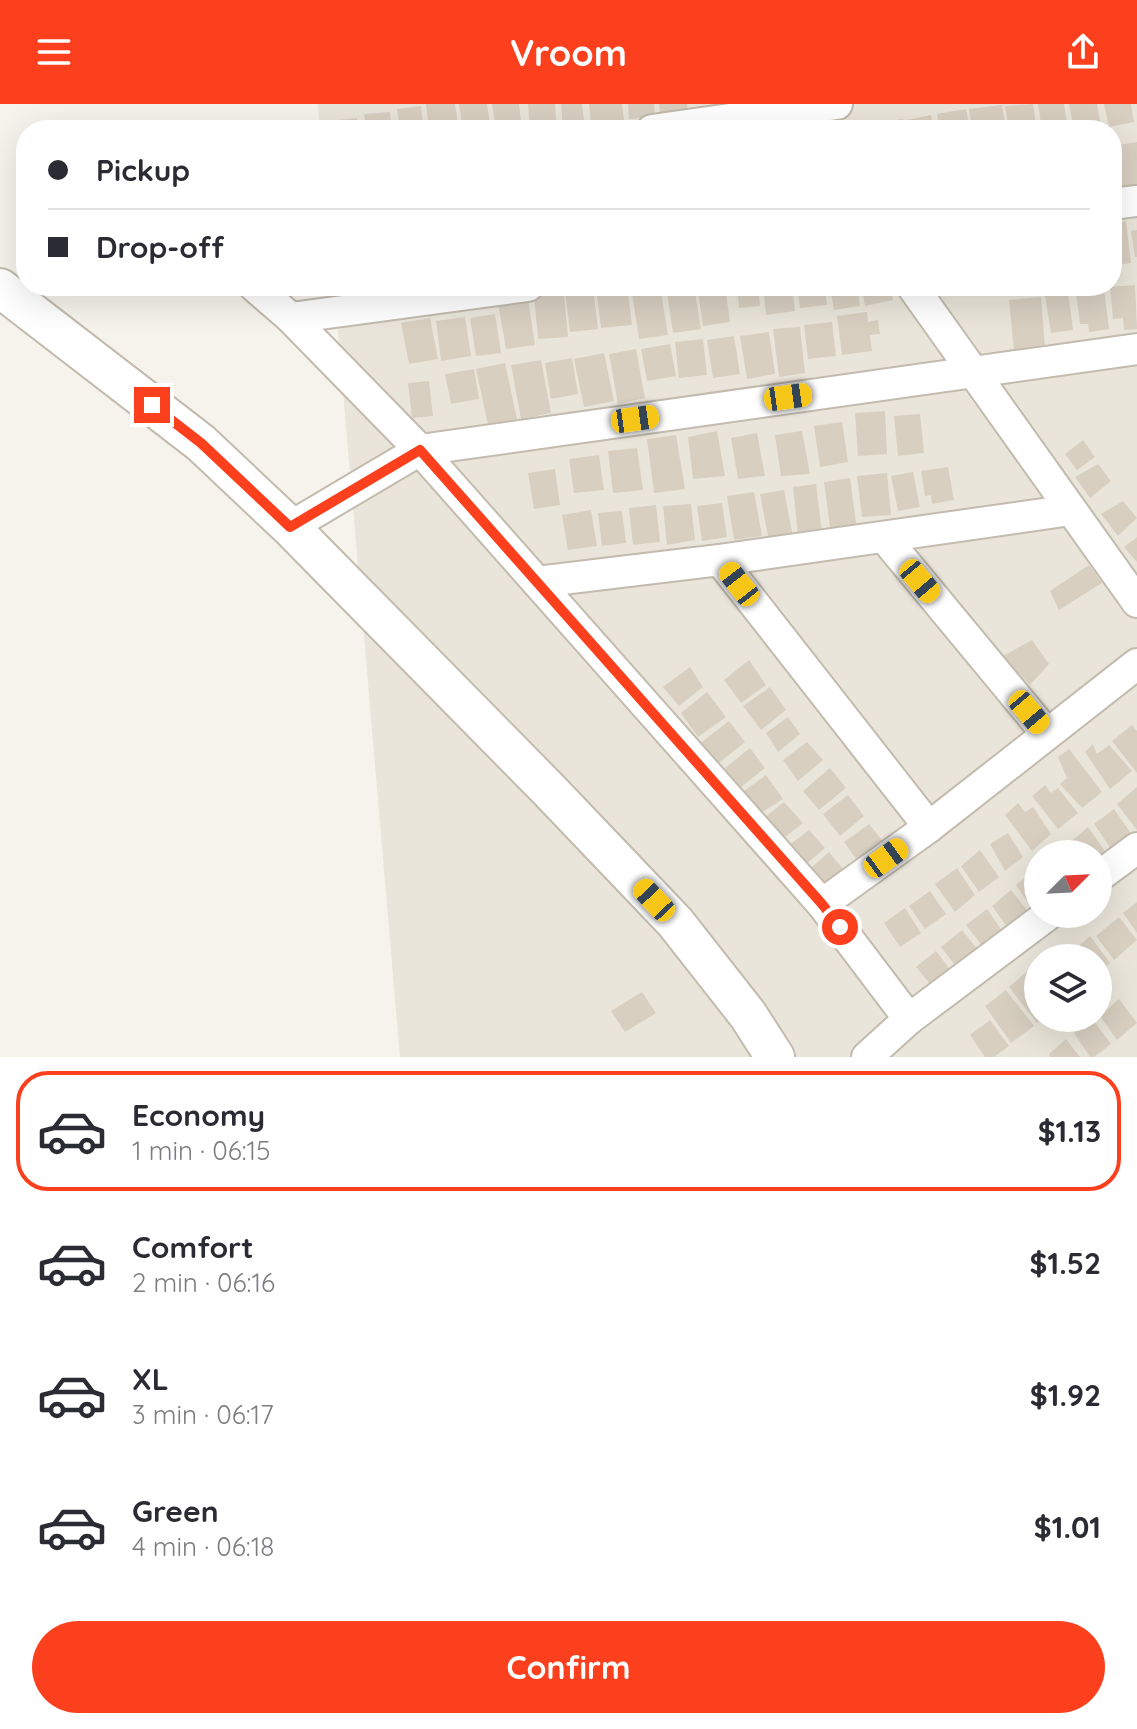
<!DOCTYPE html>
<meta charset="utf-8">
<style>
:root{--surface:#fff;--page:#f2f2f3;--text:#2b2b33;--muted:#7c7c81;--line:#e1e1e2;--accent:#fc3f1d}
body{margin:0;font-family:Quicksand,sans-serif;background:var(--page);color:var(--text);height:100vh;display:flex;flex-direction:column;font-size:30px;white-space:nowrap}
*{box-sizing:border-box;margin:0}
p{font-size:26px;color:var(--muted)}
.icon{flex:none;width:44px;height:44px;fill:none;stroke:currentColor;stroke-width:2;stroke-linecap:round;stroke-linejoin:round}
.map{position:relative;height:953px;overflow:hidden}
.side{display:flex;flex-direction:column;background:var(--surface);flex:1}
.side>*{flex:none}
.banner{position:absolute;left:16px;top:16px;width:1106px;height:176px;border-radius:32px;box-shadow:0 8px 32px #0002;display:grid;align-content:center;height:176px;padding:0 32px;background:var(--surface)}
.needle{width:52px;rotate:66deg}
.buttons{position:absolute;left:1024px;top:736px;display:grid;gap:16px}
.buttons a{display:grid;place-items:center;width:88px;height:88px;border-radius:50%;background:var(--surface);box-shadow:0 8px 32px #0002;font-size:40px}
.end{position:absolute;width:36px;height:36px;margin:-18px;border:10px solid #fc3f1d;background:#fff;box-shadow:0 0 0 4px #fff}
.from{border-radius:50%}
.car{position:absolute;width:24px;height:48px;margin:-24px -12px;border-radius:10px;box-shadow:0 0 6px 2px #0007;background:linear-gradient(#f5c518 24%,#345 0 40%,#f5c518 0 76%,#345 0 86%,#f5c518 0)}
.banner b{display:flex;align-items:center;gap:28px;height:76px;font-size:30px}
.banner b+b{border-top:2px solid var(--line)}
.banner i{width:20px;height:20px;background:var(--text)}
ul{padding:14px 0 0;list-style:none}
li{display:flex;align-items:center;gap:24px;height:120px;margin:0 16px 12px;padding:0 16px;border:4px solid transparent;border-radius:32px}
li div{flex:1}
li b{display:block;font-size:30px}
li em{font-style:normal;font-weight:700}
li.current{border-color:var(--accent)}
li>.icon{width:72px;height:72px;stroke-width:1.5}
.action{display:flex;gap:16px;margin-top:auto;padding:16px 32px}
.action a{flex:1;height:92px;border-radius:48px;background:var(--accent);color:#fff;font-size:32px;font-weight:700;line-height:92px;text-align:center}
header{display:flex;justify-content:space-between;align-items:center;height:104px;padding:0 32px;background:var(--accent);color:#fff;font-size:36px;font-weight:700}
.map>svg:first-child{display:block}
.residential{fill:#eae5da;fill-rule:evenodd}
.building{fill:#d8cfc1}
.lines{fill:none;stroke-linecap:round;stroke-linejoin:round}
.minor-casing{stroke:#c2bbae;stroke-width:34}
.tertiary-casing{stroke:#c2bbae;stroke-width:42}
.minor{stroke:#fff;stroke-width:30}
.tertiary{stroke:#fff;stroke-width:38}
.route{stroke:#fc3f1d;stroke-width:10}
</style>
<header><svg class="icon" aria-label="menu" viewBox="0 0 24 24"><path d="M4 6h16M4 12h16M4 18h16"/></svg>Vroom<svg class="icon" aria-label="share" viewBox="0 0 24 24"><path d="M12 15V3M7 8l5-5 5 5M5 13v7h14v-7"/></svg></header>
<div class="map">
<svg width="1137" height="953" viewBox="0 0 1137 953">
<rect width="100%" height="100%" fill="#f6f3ec"/>
<path class="residential" d="M318 0H1137V953H400L334 182H1112V26H320ZM1038 750H1098V810H1038ZM1038 854H1098V914H1038Z"/>
<g class="building">
<path d="M426 0H455L459 26H429Z"/>
<path d="M459 0H487L491 26H463Z"/>
<path d="M492 0H519L522 26H496Z"/>
<path d="M528 0H555L557 26H530Z"/>
<path d="M561 0H582L585 26H563Z"/>
<path d="M589 0H622L624 17 591 20Z"/>
<path d="M628 0H654L655 13 629 15Z"/>
<path d="M659 0H687L688 7 660 10Z"/>
<path d="M1033 0 1037 26H1009L1005 2Z"/>
<path d="M1038 0H1064L1068 26H1042Z"/>
<path d="M1069 0H1097L1101 23 1074 26Z"/>
<path d="M1104 0H1131L1134 18 1109 23Z"/>
<path d="M1002 1 1006 26H972L969 5Z"/>
<path d="M421 2 424 26H400L397 5Z"/>
<path d="M966 5 970 26H940L937 10Z"/>
<path d="M390 8 392 26H366L364 10Z"/>
<path d="M931 11 934 26H909L907 16Z"/>
<path d="M357 14 358 26H331L330 17Z"/>
<path d="M903 15 904 26H881L880 18Z"/>
<path d="M860 19 861 26H833V25Z"/>
<path d="M1137 38V87L1112 91V42Z"/>
<path d="M1126 117 1131 159 1112 162V119Z"/>
<path d="M1137 126V153H1135L1131 127Z"/>
<path d="M1135 181 1137 225 1124 226 1123 214 1113 215 1110 183Z"/>
<path d="M324 182H353V187L326 192Z"/>
<path d="M357 182H377L380 192 360 196Z"/>
<path d="M627 182 632 221 601 224 596 184Z"/>
<path d="M631 182H660L668 231 639 235Z"/>
<path d="M666 182H694L701 225 673 229Z"/>
<path d="M697 182H725L730 218 703 222Z"/>
<path d="M737 182H758L760 202 739 204Z"/>
<path d="M763 182H792L795 207 766 211Z"/>
<path d="M797 182H825L827 201 800 204Z"/>
<path d="M830 182H857L860 202 834 206Z"/>
<path d="M861 182H890L893 196 865 202Z"/>
<path d="M593 183 598 225 570 228 565 187Z"/>
<path d="M1104 185 1109 225 1089 228 1088 220H1080L1076 188Z"/>
<path d="M1068 188 1073 226 1051 229 1045 192Z"/>
<path d="M564 190 568 233 538 235 534 192Z"/>
<path d="M1041 193 1045 244 1014 247 1009 196Z"/>
<path d="M528 195 535 241 506 245 498 199Z"/>
<path d="M867 208 868 218 878 216 880 230 870 231 872 247 842 251 837 212Z"/>
<path d="M495 210 501 249 476 252 470 214Z"/>
<path d="M465 213 471 252 441 257 436 217Z"/>
<path d="M430 214 438 255 409 260 401 219Z"/>
<path d="M832 218 836 252 808 255 804 221Z"/>
<path d="M800 223 805 269 779 273 773 225Z"/>
<path d="M769 228 775 270 747 275 740 232Z"/>
<path d="M734 232 740 270 713 274 707 236Z"/>
<path d="M703 235 707 271 679 274 675 238Z"/>
<path d="M670 240 676 272 647 277 641 245Z"/>
<path d="M636 245 645 294 618 300 609 250Z"/>
<path d="M604 249 614 297 584 303 574 255Z"/>
<path d="M572 254 578 290 551 295 545 259Z"/>
<path d="M541 256 551 309 521 315 511 261Z"/>
<path d="M505 259 517 315 488 321 476 265Z"/>
<path d="M474 265 479 295 451 300 445 270Z"/>
<path d="M429 277 433 312 412 314 408 279Z"/>
<path d="M885 307 887 350 858 352 855 309Z"/>
<path d="M920 310 924 349 898 352 894 312Z"/>
<path d="M842 318 848 358 820 363 814 322Z"/>
<path d="M717 327 725 372 693 375 688 333Z"/>
<path d="M802 327 810 370 781 372 775 331Z"/>
<path d="M757 329 765 372 738 375 731 334Z"/>
<path d="M676 331 685 385 654 389 647 335Z"/>
<path d="M1083 336 1095 353 1077 366 1065 350Z"/>
<path d="M637 344 643 386 613 389 608 347Z"/>
<path d="M599 351 604 386 574 389 569 355Z"/>
<path d="M1098 360 1111 377 1090 394 1075 373Z"/>
<path d="M948 363 954 396 932 400 931 391 925 392 921 367Z"/>
<path d="M555 365 560 401 534 405 528 369Z"/>
<path d="M913 368 920 403 898 407 891 372Z"/>
<path d="M887 369 891 411 862 413 857 372Z"/>
<path d="M850 374 857 427 831 431 824 378Z"/>
<path d="M816 380 822 429 798 432 793 383Z"/>
<path d="M784 386 793 433 769 438 760 390Z"/>
<path d="M754 388 762 432 734 436 727 392Z"/>
<path d="M1123 397 1137 414 1118 432 1101 410Z"/>
<path d="M722 399 727 433 702 437 697 402Z"/>
<path d="M691 400 695 436 667 441 663 402Z"/>
<path d="M656 401 660 438 633 441 629 404Z"/>
<path d="M591 406 597 442 568 446 562 411Z"/>
<path d="M622 407 626 439 602 442 598 409Z"/>
<path d="M1137 433V458L1124 443Z"/>
<path d="M1089 461 1102 479 1059 506 1050 487Z"/>
<path d="M1032 536 1049 560 1030 581 1003 552Z"/>
<path d="M749 556 766 581 741 599 724 576Z"/>
<path d="M690 563 703 583 679 602 663 583Z"/>
<path d="M770 583 786 606 761 626 743 602Z"/>
<path d="M707 588 726 613 698 633 681 609Z"/>
<path d="M788 613 800 630 778 648 766 629Z"/>
<path d="M729 617 745 638 715 662 699 640Z"/>
<path d="M1132 621 1137 627V669L1112 637Z"/>
<path d="M807 638 823 656 798 677 783 656Z"/>
<path d="M1093 640 1097 650 1109 641 1132 667 1110 685 1085 648Z"/>
<path d="M750 644 765 664 740 684 725 664Z"/>
<path d="M1069 645 1102 688 1082 704 1060 680 1067 674 1058 653Z"/>
<path d="M830 664 846 684 819 706 803 687Z"/>
<path d="M766 671 783 695 761 709 744 687Z"/>
<path d="M1045 681 1051 689 1058 684 1078 709 1058 725 1032 692Z"/>
<path d="M1137 683V726L1117 700Z"/>
<path d="M848 691 864 712 840 732 823 710Z"/>
<path d="M784 698 803 719 776 740 760 717Z"/>
<path d="M1018 699 1025 708 1033 703 1051 730 1032 747 1005 711Z"/>
<path d="M1114 705 1132 731 1112 746 1094 720Z"/>
<path d="M869 720 885 740 860 760 844 738Z"/>
<path d="M1088 723 1107 750 1098 757V750H1074L1067 741Z"/>
<path d="M809 726 825 744 797 768 780 748Z"/>
<path d="M1008 729 1023 753 1005 767 990 740Z"/>
<path d="M980 746 999 773 979 788 961 762Z"/>
<path d="M829 748 848 771 820 794 802 772Z"/>
<path d="M1038 763V806L1035 809 1016 781Z"/>
<path d="M957 764 975 791 955 808 935 780Z"/>
<path d="M1011 786 1031 811 1010 827 992 802Z"/>
<path d="M930 787 946 810 925 825 909 802Z"/>
<path d="M1137 798V829L1123 809Z"/>
<path d="M905 804 921 829 900 843 884 819Z"/>
<path d="M987 805 1005 831 987 848 966 821Z"/>
<path d="M1119 813 1137 836 1114 856 1096 832Z"/>
<path d="M962 826 982 851 961 869 941 843Z"/>
<path d="M1090 832 1110 859 1098 869V854H1073L1070 850Z"/>
<path d="M936 847 955 872 936 887 916 863Z"/>
<path d="M1032 863 1038 872V914H1042L1037 919 1009 883Z"/>
<path d="M1006 886 1034 922 1011 939 985 902Z"/>
<path d="M642 888 656 909 625 928 611 907Z"/>
<path d="M1119 895 1137 919 1117 936 1100 912Z"/>
<path d="M1092 915 1111 940 1094 953H1090L1074 929Z"/>
<path d="M990 916 1009 942 994 953H985L970 931Z"/>
<path d="M1066 935 1080 953H1050L1049 950Z"/>
</g>
<g class="lines">
<g class="minor-casing">
<g id="minor">
<path d="M652 26 837 0"/>
<path d="M1112 100 1137 97"/>
<path d="M254 182 291 214 420 346 822 800 909 915 1049 810"/>
<path d="M912 182 1137 498"/>
<path d="M291 214 528 182"/>
<path d="M290 423 420 346 1137 245"/>
<path d="M884 433 1047 630"/>
<path d="M720 456 929 723"/>
<path d="M537 478 720 456 1071 406"/>
<path d="M1098 773 1137 744"/>
<path d="M822 800 929 723 1137 560"/>
<path d="M867 953 909 915"/>
</g>
</g>
<g class="tertiary-casing">
<path id="tertiary" d="M0 184 201 339 290 423 549 686 675 818 748 911 775 953"/>
</g>
<use href="#minor" class="minor"/>
<use href="#tertiary" class="tertiary"/>
</g>
<g class="lines">
<path class="route" d="M152 301 201 339 290 423 420 346 822 800 840 823"/>
</g>
</svg>
<div class="buttons">
<a><svg class="needle" viewBox="-14 -14 28 28"><path d="M0-13l5 13h-10z" fill="#e53935"/><path d="M0 13l5-13h-10z" fill="#7c7c81"/></svg></a>
<a><svg class="icon" aria-label="layers" viewBox="0 0 24 24"><path d="M12 4l9 5-9 5-9-5zM3 14l9 5 9-5"/></svg></a>
</div>
<i class="end from" style="left:840px;top:823px"></i>
<i class="end" style="left:152px;top:301px"></i>
<i class="car" style="left:788px;top:293px;rotate:82deg"></i>
<i class="car" style="left:635px;top:315px;rotate:82deg"></i>
<i class="car" style="left:920px;top:477px;rotate:140deg"></i>
<i class="car" style="left:739px;top:480px;rotate:322deg"></i>
<i class="car" style="left:1029px;top:608px;rotate:140deg"></i>
<i class="car" style="left:886px;top:754px;rotate:54deg"></i>
<i class="car" style="left:654px;top:796px;rotate:317deg"></i>
<div class="banner">
<b><i class="from"></i>Pickup</b>
<b><i></i>Drop-off</b>
</div>
</div>
<section class="side">
<ul>
<li class="current"><svg class="icon" aria-label="car" viewBox="0 0 24 24"><path d="M5 17H2v-5l4-1 3-4h7l3 4 3 1v5h-3M9 17h6M6 11h13"/><circle cx="7" cy="17" r="2"/><circle cx="17" cy="17" r="2"/></svg><div><b>Economy</b><p>1 min · 06:15</p></div><em>$1.13</em></li>
<li><svg class="icon" aria-label="car" viewBox="0 0 24 24"><path d="M5 17H2v-5l4-1 3-4h7l3 4 3 1v5h-3M9 17h6M6 11h13"/><circle cx="7" cy="17" r="2"/><circle cx="17" cy="17" r="2"/></svg><div><b>Comfort</b><p>2 min · 06:16</p></div><em>$1.52</em></li>
<li><svg class="icon" aria-label="car" viewBox="0 0 24 24"><path d="M5 17H2v-5l4-1 3-4h7l3 4 3 1v5h-3M9 17h6M6 11h13"/><circle cx="7" cy="17" r="2"/><circle cx="17" cy="17" r="2"/></svg><div><b>XL</b><p>3 min · 06:17</p></div><em>$1.92</em></li>
<li><svg class="icon" aria-label="car" viewBox="0 0 24 24"><path d="M5 17H2v-5l4-1 3-4h7l3 4 3 1v5h-3M9 17h6M6 11h13"/><circle cx="7" cy="17" r="2"/><circle cx="17" cy="17" r="2"/></svg><div><b>Green</b><p>4 min · 06:18</p></div><em>$1.01</em></li>
</ul>
<div class="action"><a>Confirm</a></div>
</section>
